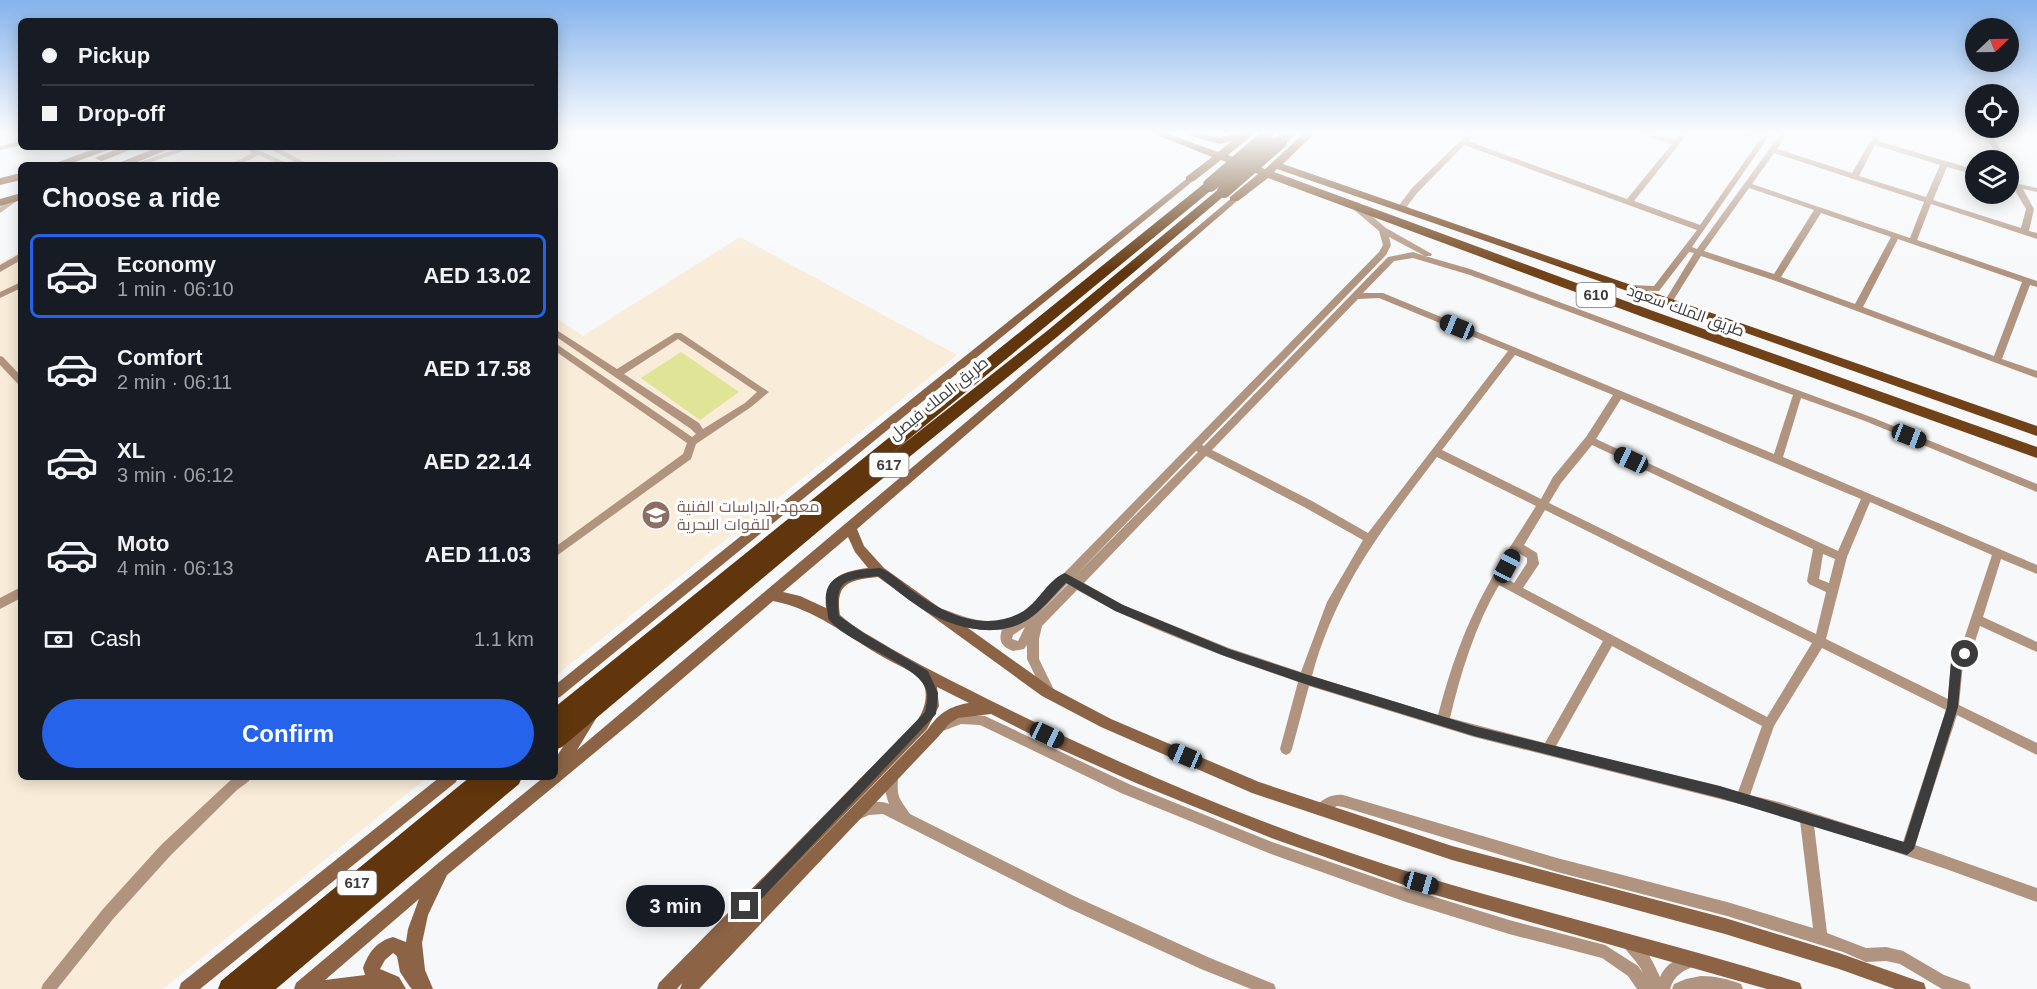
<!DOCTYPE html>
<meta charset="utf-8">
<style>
:root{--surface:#171b24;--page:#20242c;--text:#f1f3f6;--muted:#9ea1a6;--line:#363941;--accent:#2563eb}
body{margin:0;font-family:Helvetica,Cairo,sans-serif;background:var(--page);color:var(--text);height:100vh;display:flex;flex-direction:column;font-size:22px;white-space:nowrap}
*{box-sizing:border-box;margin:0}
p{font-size:20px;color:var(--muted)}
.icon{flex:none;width:33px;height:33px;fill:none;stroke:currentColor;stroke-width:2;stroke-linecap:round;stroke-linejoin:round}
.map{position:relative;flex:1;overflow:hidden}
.panel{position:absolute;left:18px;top:162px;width:540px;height:618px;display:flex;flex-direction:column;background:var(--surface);border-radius:9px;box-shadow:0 3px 15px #0003}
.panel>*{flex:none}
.guide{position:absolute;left:18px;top:18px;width:540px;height:132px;border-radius:9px;box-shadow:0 3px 15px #0003;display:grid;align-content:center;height:132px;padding:0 24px;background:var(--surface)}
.needle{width:39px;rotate:68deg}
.buttons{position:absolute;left:1965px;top:18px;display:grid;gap:12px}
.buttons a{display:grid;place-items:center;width:54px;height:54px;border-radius:50%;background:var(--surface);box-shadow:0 3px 15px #0003;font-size:30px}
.end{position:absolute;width:27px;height:27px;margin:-14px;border:8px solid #3c3c3d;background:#fff;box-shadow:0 0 0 3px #fff}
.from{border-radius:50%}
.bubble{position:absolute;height:42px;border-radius:21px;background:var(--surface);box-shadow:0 3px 15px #0003;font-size:20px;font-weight:800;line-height:42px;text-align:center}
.car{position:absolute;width:18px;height:36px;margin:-18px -9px;border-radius:8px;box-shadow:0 0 4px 2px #0007;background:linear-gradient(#222 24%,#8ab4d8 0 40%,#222 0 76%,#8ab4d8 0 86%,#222 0)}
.guide b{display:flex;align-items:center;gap:21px;height:57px;font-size:22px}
.guide b+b{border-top:2px solid var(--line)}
.guide i{width:15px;height:15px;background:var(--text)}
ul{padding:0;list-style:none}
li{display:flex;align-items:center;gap:18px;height:84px;margin:0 12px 9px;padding:0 12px;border:3px solid transparent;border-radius:9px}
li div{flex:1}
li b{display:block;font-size:22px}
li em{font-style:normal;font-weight:800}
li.current{border-color:var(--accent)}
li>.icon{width:54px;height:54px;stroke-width:1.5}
h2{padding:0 24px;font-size:27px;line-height:72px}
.pay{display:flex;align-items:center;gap:15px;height:66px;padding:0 24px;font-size:22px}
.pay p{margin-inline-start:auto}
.action{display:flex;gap:12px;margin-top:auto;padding:12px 24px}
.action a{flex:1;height:69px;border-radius:36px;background:var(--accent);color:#fff;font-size:24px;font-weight:800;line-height:69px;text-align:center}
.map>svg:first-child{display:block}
.commercial{fill:#fde9e2}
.education{fill:#f9ecd8}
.green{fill:#dfe497}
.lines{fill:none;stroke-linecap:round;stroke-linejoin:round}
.minor{fill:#b0947f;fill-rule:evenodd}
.secondary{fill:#8c6445;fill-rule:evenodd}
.primary{fill:#714218;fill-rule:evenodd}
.trunk{fill:#62360c;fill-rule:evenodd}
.trunk-bridge{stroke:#62360c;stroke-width:14}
.route{fill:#3c3c3d}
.labels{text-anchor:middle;stroke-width:6;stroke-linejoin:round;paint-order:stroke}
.shield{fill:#fff;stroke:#767677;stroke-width:1.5}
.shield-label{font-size:15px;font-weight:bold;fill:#3c3c3d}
.street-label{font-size:16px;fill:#3c3c3d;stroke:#fff}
.education-label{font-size:16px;fill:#785e54;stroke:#fff;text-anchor:start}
</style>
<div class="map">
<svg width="2037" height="989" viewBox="0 0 2037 989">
<rect width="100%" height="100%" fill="#f7f8fa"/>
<path class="commercial" d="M306 147H416L378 165H333Z"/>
<g class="education">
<path d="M208 147H306L333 165H166L178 158Z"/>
<path d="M740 237 957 355 555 676V317L583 336Z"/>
<path d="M21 251V777H428L163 989H0V263Z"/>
</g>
<path class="green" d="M681 352 739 392 700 420 641 378Z"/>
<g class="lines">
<g class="minor">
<path d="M1468 133H1476L1468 141 1627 199 1672 144 1641 135V133H1650L1675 140 1681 133H1688L1634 201 1700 225 1761 138 1747 135V133L1763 134 1765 133H1771L1692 247 1697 249 1781 133H1788L1777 149 1852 173 1875 133H1881L1878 141 1976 170V175L1947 167 1933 200 2021 228 2026 209 2013 187 2010 185 2008 169H2011L2019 184 2037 188V192L2023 189 2034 209 2029 231 2037 233V239L1931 204 1917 240 2037 281V287L2030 285 2002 359 2037 371V378L1773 280 1701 256 1671 304H1665L1664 302 1694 253 1689 252 1659 291 1627 290V286L1630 285 1654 286 1697 230 1464 145 1418 192 1404 210H1398L1397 208 1412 188ZM1875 145 1940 165 1926 197 1859 176ZM1774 153 1924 202 1910 238 1752 184ZM1749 188 1814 210 1774 274 1704 251ZM1821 213 1891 237 1855 304 1781 277ZM1898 239 2022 282 1994 356 1863 307Z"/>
<path d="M1984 133H1990L2007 160H1999Z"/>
<path d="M21 141V145L0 150V146Z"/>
<path d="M182 147H194L143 165H131Z"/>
<path d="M242 147H252L291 165H280L259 155 239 165H228L251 154 250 151Z"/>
<path d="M266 147H276L310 165H300Z"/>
<path d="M14 196H20L21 198 0 213V207Z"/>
<path d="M1353 205H1359L1386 228 1432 254 1431 256H1425L1470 269 1871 417 2037 484V492L1865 421 1801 398 1783 457 2037 565V574L2001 559 1983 617 2037 642V652L1980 626 1971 654 1963 664 1959 705 2037 743V755L1957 715 1915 845 2037 888V902L1946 869 1814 825 1827 933 1866 948 1886 947 1903 951 1944 975 1969 984 1971 989H1942L1900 964 1886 961 1866 962 1843 952 1727 916 1557 872 1343 807 1337 806 1322 815 1317 813 1315 809C1320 799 1332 794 1343 795L1557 858 1727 902 1813 928 1800 821 1779 814 1474 737 1309 686 1292 749 1290 753 1286 755 1282 753 1280 749 1298 682C1223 656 1147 630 1077 590L1042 626 1039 639V659L1055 692 1053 696 1049 697 1045 696 1027 659V645L1024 649 1013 651C1002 647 998 641 1002 630H980L939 617 937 614 939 611 943 609C960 615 978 623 997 621 1005 620 1013 615 1021 617L1379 252 1383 245 1379 231 1353 209ZM1389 237 1425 256 1413 252 1388 257 1204 446 1202 445 1386 255 1391 245ZM1413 258 1470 275 1793 395 1774 454 1383 293H1363L1394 261ZM1379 298 1508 351 1368 533 1312 501 1212 450 1358 299ZM1515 355 1613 395 1586 437 1553 477 1541 499 1442 450ZM1621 399 1861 499 1838 551 1596 439ZM1592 445 1813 549 1807 581 1809 584 1826 592 1816 634 1549 503 1561 483ZM1196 451 1198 452 1074 577ZM1206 456 1304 507 1363 540 1327 602 1301 672 1229 648 1123 605 1084 583ZM1437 457 1536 506C1520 532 1502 558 1488 585 1465 626 1450 669 1438 715L1312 676C1336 587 1383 528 1437 457ZM1870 502 1992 555 1960 651 1951 662 1948 699 1826 639 1847 557ZM1545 510 1812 643 1767 717 1523 588 1539 564 1537 553 1524 545ZM1519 553 1527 558V563L1514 583 1504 577ZM1823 554 1835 559 1829 583 1819 579ZM1068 583V584L1036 616ZM1499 585 1603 641 1545 743 1450 718C1461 672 1475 626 1499 585ZM1025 627 1018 641 1012 639 1013 635ZM1612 646 1762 726 1738 792 1556 746ZM1822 648 1946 710 1903 842 1779 802 1750 795 1774 726Z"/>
<path d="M21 253V260L0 272V265Z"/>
<path d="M21 282V288L0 298V292Z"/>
<path d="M555 329 617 369 675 333H681L769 392 751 407 696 444 691 459 555 557V547L683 454 687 443 555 351V343L692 437 696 434 691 429 555 336ZM678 339 757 392 745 403 703 429 699 423 624 374Z"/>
<path d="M0 356 3 357 21 376V385L18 384 0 365Z"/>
<path d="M21 587V598L0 609V598Z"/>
<path d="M961 714 985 716 1131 785 1272 842 1406 888 1509 920 1605 945 1638 966 1643 973C1638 961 1626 953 1621 941L1623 936 1628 934C1644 941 1653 962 1660 977 1666 963 1678 958 1692 953L1697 955 1699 960 1697 965C1684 970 1674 975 1670 989H1637L1628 976 1602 958 1509 934 1406 902 1271 854 1121 793 980 725 961 724 943 731 939 730 937 726 939 722Z"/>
<path d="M892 770 897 772C899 779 897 785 898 792 899 801 906 807 910 814L1076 897 1210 958 1274 984 1276 989H1251L1201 969 1066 907 883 814 869 815 858 820 853 818 851 814C857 803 877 799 889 804 885 793 883 782 887 772Z"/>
<path d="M234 777H250L249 781 237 790 171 855 113 919 57 989H41L43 984 103 909 161 845Z"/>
<path d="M1701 976C1715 976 1728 979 1741 984L1743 989H1672L1674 984 1686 979Z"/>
</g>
<g class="secondary">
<path d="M1190 176 1193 177V181L560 697 555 699V685Z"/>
<path d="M1234 196 1237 197V201L857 529 864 546 884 568 1052 688 1111 719 1259 782 1452 846 1725 918 1839 953 1918 981 1924 983 1926 989H1895L1839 969 1725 934 1452 860 1252 793 1101 727 1042 696 878 577C849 580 835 583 840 615 856 629 874 638 892 649 932 672 974 692 1016 713 1146 777 1283 834 1422 876 1545 913 1671 943 1794 981L1800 983 1802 989H1767L1421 891 1274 839 1136 783 1062 750 991 714 958 718 949 724 938 737 699 989H680L682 983 677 989H657L659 983 917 721C925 709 931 690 919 678 911 670 893 663 883 657 847 636 815 609 773 601L639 716 447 875 428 915 422 943 425 970 433 989H412L410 987 400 972 397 956 393 953 385 960 380 969 399 977 406 989H294L296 983 436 865 544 777H555V759L585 713 590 711 595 713 597 717 577 750ZM848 537 855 552 868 568C843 571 823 578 826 608L800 596 783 592ZM937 687 969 703C950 706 939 713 928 729L723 940 927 729 939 706ZM419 899 408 929 406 942 393 937C376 942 369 952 363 968L365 975 325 980Z"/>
<path d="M440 777H458L456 782 200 989H179L181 983Z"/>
</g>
<g class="primary">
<path d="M1152 133H1166L1218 152 1233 140 1220 144 1180 133H1197L1220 138 1237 133H1255L1228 155 1265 169 1304 133H1315L1283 164 2037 426V436L1500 246 1277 169 1274 172 1653 311 2037 447V458L1643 317 1268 178 1238 201H1230V197L1258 174 1221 160 1194 181H1186V177L1212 157Z"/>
<path d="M100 147H116L67 165H50Z"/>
<path d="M122 147H137L105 160 101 161 95 158Z"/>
<path d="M159 147H174L130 165H113Z"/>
<path d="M21 173V180L0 185V178Z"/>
<path d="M21 193V200L0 206V199Z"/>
</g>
<g class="trunk">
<path d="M1284 133H1297L1284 145H1276V139Z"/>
<path d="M1210 181 1214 182 1216 185 1214 188 893 452 1047 331 1220 188H1228L1230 191 1057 337 839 514 562 747 555 750V729L558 726 555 728V707L1206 182Z"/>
<path d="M470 777H495L494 780 497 777H522L519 784 276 989H218L221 981Z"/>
</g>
<g class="trunk-bridge">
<path d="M1210 185 1266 137"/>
<path d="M1224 191 1280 142"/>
</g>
</g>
<linearGradient id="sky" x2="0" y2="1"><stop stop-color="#85b3ec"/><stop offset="0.49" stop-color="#fbfcfd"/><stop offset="1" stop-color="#fbfcfd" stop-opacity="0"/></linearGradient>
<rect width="2037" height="271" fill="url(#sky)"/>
<path class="route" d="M880 568C891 572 901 582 910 589 942 612 982 633 1020 613 1038 604 1047 580 1065 573L1123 605 1229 649 1305 674 1474 726 1720 786 1904 842 1947 707 1951 662 1961 651H1969L1970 654 1962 664 1958 707 1914 849 1907 855 1720 798 1474 736 1305 684 1222 655 1115 611 1066 583C1055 594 1045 607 1033 616 1003 640 958 630 927 612 910 602 894 588 878 576 844 580 835 579 839 616L865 634 928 671 938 693 936 714 750 911 745 913 741 911 739 906 741 902 925 712C926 706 928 699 927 693 923 664 846 645 828 618 828 611 825 601 826 594 830 570 861 570 880 568Z"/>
<defs>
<g id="university-disc" transform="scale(1.5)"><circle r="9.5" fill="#8d6e63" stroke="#fff"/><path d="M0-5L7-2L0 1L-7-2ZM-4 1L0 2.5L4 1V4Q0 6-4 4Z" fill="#fff"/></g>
</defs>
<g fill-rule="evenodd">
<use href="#university-disc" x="656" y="515"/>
</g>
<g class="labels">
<g class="shield">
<rect x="1576.5" y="283" width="39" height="24" rx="4.5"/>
<rect x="869.5" y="453" width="39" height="24" rx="4.5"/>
<rect x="337.5" y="871" width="39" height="24" rx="4.5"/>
</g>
<g class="shield-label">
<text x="1596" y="300">610</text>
<text x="889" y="470">617</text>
<text x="357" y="888">617</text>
</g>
<g class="street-label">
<text transform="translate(1686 310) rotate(20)" y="6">طريق الملك سعود</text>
<text transform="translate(938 398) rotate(-39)" y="6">طريق الملك فيصل</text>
</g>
<g class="education-label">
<text x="677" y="512">معهد الدراسات الفنية<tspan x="677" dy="18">للقوات البحرية</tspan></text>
</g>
</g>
</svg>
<div class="buttons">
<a><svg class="needle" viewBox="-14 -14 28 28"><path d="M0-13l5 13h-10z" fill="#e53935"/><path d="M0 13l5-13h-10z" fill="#9ea1a6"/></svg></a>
<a><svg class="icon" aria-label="locate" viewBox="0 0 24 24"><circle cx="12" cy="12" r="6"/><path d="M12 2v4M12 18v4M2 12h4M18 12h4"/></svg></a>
<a><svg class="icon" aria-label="layers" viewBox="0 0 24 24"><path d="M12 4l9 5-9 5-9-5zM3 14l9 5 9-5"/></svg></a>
</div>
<i class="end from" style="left:1965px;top:654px"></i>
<i class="end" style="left:745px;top:906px"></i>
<div class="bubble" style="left:626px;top:885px;width:99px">3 min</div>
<i class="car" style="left:1457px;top:327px;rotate:292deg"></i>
<i class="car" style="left:1909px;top:436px;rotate:111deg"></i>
<i class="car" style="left:1631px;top:460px;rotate:295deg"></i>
<i class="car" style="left:1507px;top:566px;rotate:28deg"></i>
<i class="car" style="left:1047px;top:735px;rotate:115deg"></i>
<i class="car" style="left:1185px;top:756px;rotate:293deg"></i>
<i class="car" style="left:1421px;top:883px;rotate:106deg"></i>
<div class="guide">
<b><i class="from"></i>Pickup</b>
<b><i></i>Drop-off</b>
</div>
<section class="panel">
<h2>Choose a ride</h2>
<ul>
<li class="current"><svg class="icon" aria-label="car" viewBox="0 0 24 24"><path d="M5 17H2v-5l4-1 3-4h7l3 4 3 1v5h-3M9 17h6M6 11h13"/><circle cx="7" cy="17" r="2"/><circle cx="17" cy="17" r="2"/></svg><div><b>Economy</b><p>1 min · 06:10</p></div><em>AED 13.02</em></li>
<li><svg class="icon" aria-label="car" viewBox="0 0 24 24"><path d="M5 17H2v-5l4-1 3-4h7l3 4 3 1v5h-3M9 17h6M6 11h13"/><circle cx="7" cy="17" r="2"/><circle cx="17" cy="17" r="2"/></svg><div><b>Comfort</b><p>2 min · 06:11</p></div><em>AED 17.58</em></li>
<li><svg class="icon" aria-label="car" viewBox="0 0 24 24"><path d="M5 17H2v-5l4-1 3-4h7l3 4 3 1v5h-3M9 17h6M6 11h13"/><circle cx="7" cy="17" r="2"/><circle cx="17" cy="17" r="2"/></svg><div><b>XL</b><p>3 min · 06:12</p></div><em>AED 22.14</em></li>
<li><svg class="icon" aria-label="car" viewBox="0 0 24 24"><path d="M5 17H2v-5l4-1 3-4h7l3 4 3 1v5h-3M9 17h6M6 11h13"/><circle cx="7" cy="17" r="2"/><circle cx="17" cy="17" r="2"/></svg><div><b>Moto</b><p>4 min · 06:13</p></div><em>AED 11.03</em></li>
</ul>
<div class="pay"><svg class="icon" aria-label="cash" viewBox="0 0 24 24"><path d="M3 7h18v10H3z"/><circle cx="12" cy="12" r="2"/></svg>Cash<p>1.1 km</p></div>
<div class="action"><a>Confirm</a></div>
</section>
</div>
